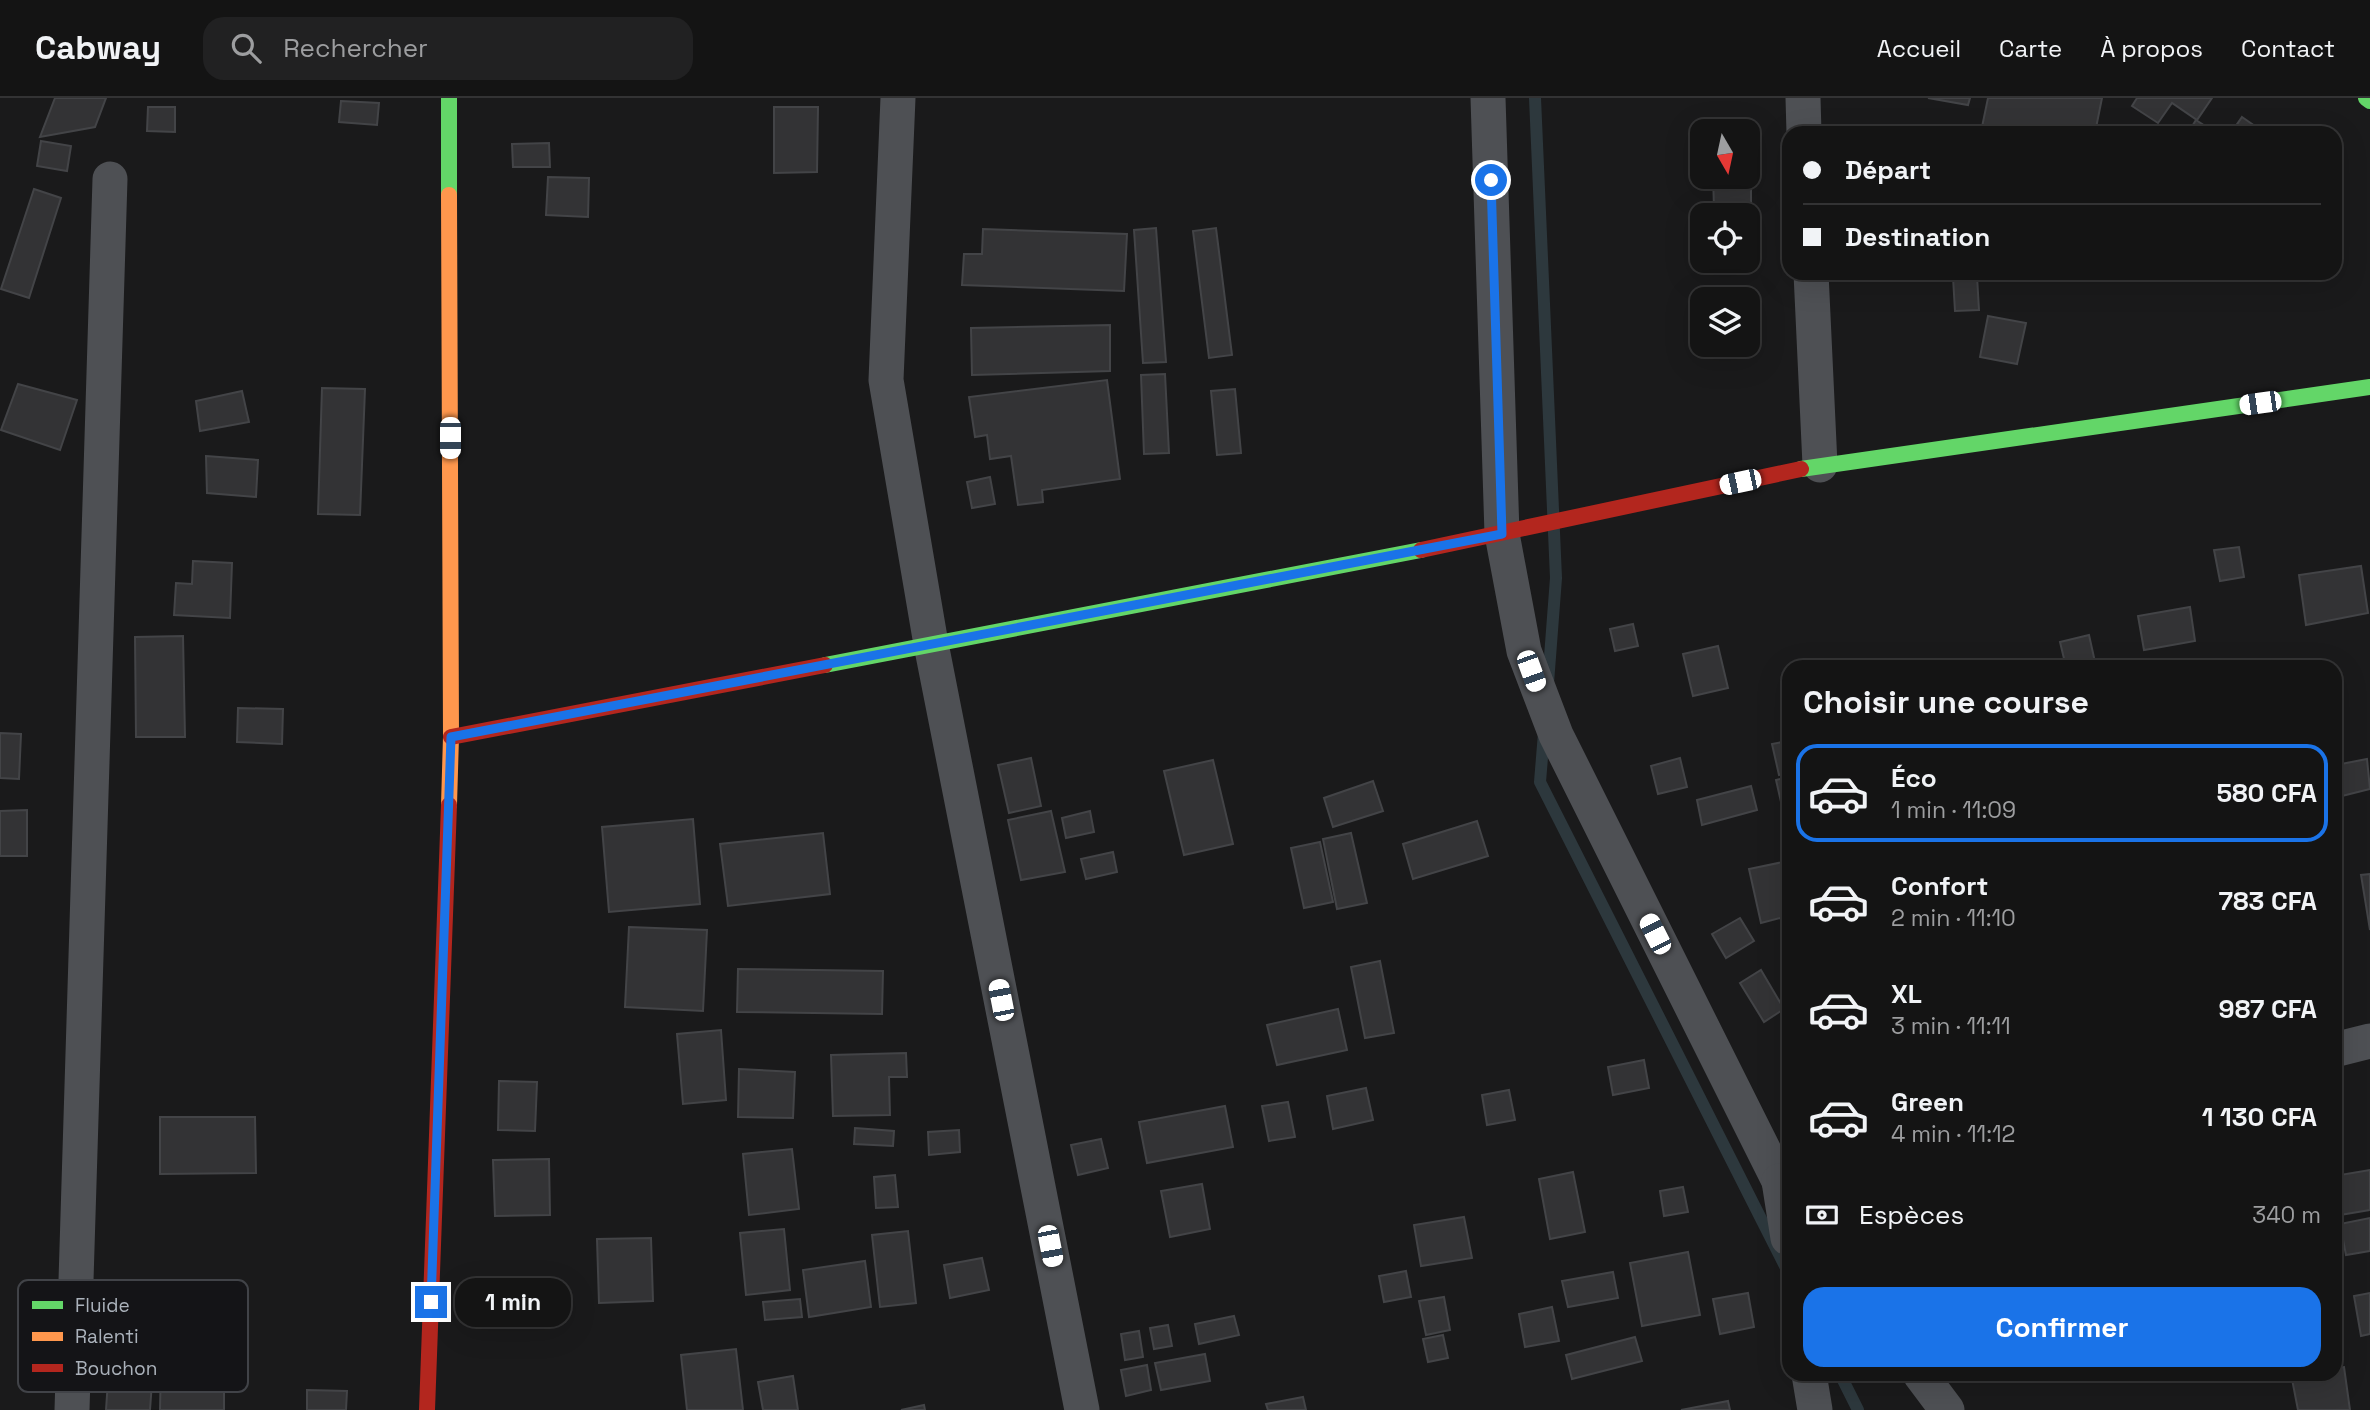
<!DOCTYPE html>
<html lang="fr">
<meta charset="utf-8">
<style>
:root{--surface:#141414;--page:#212122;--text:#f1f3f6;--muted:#9d9ea0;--line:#333334;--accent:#1a73e8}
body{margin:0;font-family:"Space Grotesk",sans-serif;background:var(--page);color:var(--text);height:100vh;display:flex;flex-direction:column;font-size:26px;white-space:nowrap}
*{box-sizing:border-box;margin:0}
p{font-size:23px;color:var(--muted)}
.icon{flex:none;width:38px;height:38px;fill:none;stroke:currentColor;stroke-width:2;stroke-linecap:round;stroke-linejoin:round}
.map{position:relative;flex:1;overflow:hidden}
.sheet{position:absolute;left:1782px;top:562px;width:560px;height:721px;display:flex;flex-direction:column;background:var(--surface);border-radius:21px;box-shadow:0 7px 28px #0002,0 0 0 2px var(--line)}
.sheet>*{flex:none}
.top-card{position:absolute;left:1782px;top:28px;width:560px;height:154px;border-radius:21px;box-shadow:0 7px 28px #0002,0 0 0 2px var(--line);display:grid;align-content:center;height:154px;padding:0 21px;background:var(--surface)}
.needle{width:46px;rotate:171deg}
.controls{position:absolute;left:1690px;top:21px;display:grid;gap:14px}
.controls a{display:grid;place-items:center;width:70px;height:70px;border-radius:14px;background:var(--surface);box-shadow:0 7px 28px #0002,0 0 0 2px var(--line);font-size:35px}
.end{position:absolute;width:32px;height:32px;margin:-16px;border:9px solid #1a73e8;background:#fff;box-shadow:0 0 0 4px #fff}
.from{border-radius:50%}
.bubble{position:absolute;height:49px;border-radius:21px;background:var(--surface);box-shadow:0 7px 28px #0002,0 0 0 2px var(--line);font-size:23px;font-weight:700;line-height:49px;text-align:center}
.car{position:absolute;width:21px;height:42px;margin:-21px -10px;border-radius:9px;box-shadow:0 0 5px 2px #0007;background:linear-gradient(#fff 24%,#345 0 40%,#fff 0 76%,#345 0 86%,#fff 0)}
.top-card b{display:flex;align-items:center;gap:24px;height:66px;font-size:26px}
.top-card b+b{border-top:2px solid var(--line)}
.top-card i{width:18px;height:18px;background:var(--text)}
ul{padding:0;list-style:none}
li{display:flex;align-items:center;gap:21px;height:98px;margin:0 14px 10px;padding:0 7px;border:4px solid transparent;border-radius:21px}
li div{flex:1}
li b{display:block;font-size:26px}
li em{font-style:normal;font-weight:700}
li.current{border-color:var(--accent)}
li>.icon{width:63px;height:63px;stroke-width:1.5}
h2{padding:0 21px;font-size:32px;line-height:84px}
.pay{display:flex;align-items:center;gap:18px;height:77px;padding:0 21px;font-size:26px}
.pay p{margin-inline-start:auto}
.cta{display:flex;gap:14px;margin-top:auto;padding:14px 21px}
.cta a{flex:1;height:80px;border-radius:21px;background:var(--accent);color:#fff;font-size:28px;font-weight:700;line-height:80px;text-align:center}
header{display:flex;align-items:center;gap:42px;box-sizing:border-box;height:98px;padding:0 35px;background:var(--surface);border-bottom:2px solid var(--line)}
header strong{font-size:33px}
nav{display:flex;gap:38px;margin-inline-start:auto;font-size:24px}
.search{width:490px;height:63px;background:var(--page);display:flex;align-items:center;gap:18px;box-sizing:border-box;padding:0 24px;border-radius:21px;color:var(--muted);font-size:26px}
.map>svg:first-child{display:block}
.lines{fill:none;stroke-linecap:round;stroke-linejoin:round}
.stream{stroke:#2d383d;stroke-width:12}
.building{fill:#333335;stroke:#434447;stroke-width:2}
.street{stroke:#4e5054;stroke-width:35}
.fast{stroke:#63d668;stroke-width:16}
.slow{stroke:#ff974d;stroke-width:16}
.jam{stroke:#b3261e;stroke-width:16}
.route{stroke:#1a73e8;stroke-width:9}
.key{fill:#141417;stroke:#414348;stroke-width:2}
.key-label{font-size:19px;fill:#abb2bb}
</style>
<header>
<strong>Cabway</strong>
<div class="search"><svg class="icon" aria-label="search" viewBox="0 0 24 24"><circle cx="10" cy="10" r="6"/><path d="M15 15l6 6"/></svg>Rechercher</div>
<nav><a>Accueil</a><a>Carte</a><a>À propos</a><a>Contact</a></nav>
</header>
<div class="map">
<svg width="2370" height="1312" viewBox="0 0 2370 1312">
<rect width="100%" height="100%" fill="#1a1a1b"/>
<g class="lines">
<g class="stream">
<path d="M1535 0 1556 480 1548 585"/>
<path d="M1544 635 1540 684 1788 1174"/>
<path d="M1840 1276 1858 1312"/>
</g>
</g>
<g class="building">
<path d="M55 0H106L95 29 40 39Z"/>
<path d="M1928 0H1970L1968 7Z"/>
<path d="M1988 0H2102L2095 35H2017L1982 29Z"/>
<path d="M2137 0H2212L2197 22 2172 5 2158 25 2132 8Z"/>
<path d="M341 3 379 5 377 27 339 24Z"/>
<path d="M148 9H175V34L147 33Z"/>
<path d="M774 9H818L817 74 774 75Z"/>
<path d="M2242 19 2265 35H2231Z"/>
<path d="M2196 22 2216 35H2188Z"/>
<path d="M41 43 71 48 67 73 37 68Z"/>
<path d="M549 45 550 69H513L512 46Z"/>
<path d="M1748 72H1751V108L1714 109 1713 79H1748Z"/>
<path d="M548 79 589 80 588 119 546 117Z"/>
<path d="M34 91 61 100 29 200 1 191Z"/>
<path d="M1751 111 1753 157H1748V117H1729L1728 112Z"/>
<path d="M1156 130 1166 264 1143 265 1134 132Z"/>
<path d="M1216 130 1232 257 1209 260 1193 133Z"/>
<path d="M983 131 1127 136 1124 193 962 187 964 156H982Z"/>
<path d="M1977 178 1979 212 1955 213 1953 179Z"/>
<path d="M1988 218 2026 225 2017 266 1980 259Z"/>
<path d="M1110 227V273L972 277 971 230Z"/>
<path d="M1165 276 1169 355 1144 356 1141 277Z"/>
<path d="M1107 282 1120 381 1042 392 1043 404 1018 407 1011 358 990 361 987 337 975 339 969 299Z"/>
<path d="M18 286 77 302 60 352 1 332Z"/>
<path d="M322 290 365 291 360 417 318 416Z"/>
<path d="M1235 291 1241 355 1217 357 1211 293Z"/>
<path d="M242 293 249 324 200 333 196 303Z"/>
<path d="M206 358 258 362 256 399 207 395Z"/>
<path d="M990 379 995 406 972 410 967 384Z"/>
<path d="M2239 449 2244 479 2220 483 2214 452Z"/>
<path d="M193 463 232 465 230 520 174 517 176 485 192 486Z"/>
<path d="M2361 468 2368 515 2306 527 2299 477Z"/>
<path d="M2190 509 2195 543 2144 552 2138 518Z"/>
<path d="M1633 526 1638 548 1615 553 1610 531Z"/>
<path d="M2089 537 2095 564 2066 569 2060 544Z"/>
<path d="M183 538 185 639H136L135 539Z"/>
<path d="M1718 548 1728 590 1693 598 1683 556Z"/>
<path d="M238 610 283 611 282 646 237 644Z"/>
<path d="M0 635 21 636 19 681 0 680Z"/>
<path d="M1788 643V675L1779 677 1772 646Z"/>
<path d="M1031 660 1041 708 1009 715 998 667Z"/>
<path d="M1680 660 1687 689 1658 696 1651 668Z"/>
<path d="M2367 661 2370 691 2342 698 2336 667Z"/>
<path d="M1213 662 1233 746 1184 757 1164 673Z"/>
<path d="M1788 679V716L1784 717 1776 682Z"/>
<path d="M1373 683 1383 713 1333 729 1324 700Z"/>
<path d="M1751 688 1757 712 1702 727 1697 702Z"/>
<path d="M27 712V758H0V713Z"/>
<path d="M1051 713 1065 774 1021 782 1008 722Z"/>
<path d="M1090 713 1094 734 1066 740 1062 720Z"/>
<path d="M693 721 700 806 609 814 602 729Z"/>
<path d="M1477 723 1488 758 1413 781 1403 746Z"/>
<path d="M823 735 830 796 728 808 720 746Z"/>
<path d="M1351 735 1367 805 1337 811 1323 741Z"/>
<path d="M1320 744 1333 804 1304 810 1291 750Z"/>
<path d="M1113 754 1117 774 1086 781 1081 761Z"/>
<path d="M1788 763V818L1761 825 1749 771Z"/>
<path d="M2370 776V832L2361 777Z"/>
<path d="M1740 820 1754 843 1726 860 1712 836Z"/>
<path d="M629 829 707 832 703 913 625 909Z"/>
<path d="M1380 863 1394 935 1365 940 1351 869Z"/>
<path d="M738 871 883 873 882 916 737 914Z"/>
<path d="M1761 872 1784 911 1764 924 1740 885Z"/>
<path d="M1338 911 1347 952 1277 967 1267 927Z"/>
<path d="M721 932 726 1002 683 1006 677 936Z"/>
<path d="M906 955 907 979H889L890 1017 833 1018 831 957Z"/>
<path d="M1644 962 1649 990 1613 997 1608 969Z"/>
<path d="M739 971 795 974 793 1020 738 1019Z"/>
<path d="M499 983 537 984 535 1033 498 1032Z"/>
<path d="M1366 990 1373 1022 1333 1031 1327 998Z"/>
<path d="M1509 992 1515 1022 1487 1027 1482 997Z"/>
<path d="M1288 1004 1295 1039 1269 1043 1262 1008Z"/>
<path d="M1225 1008 1233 1049 1147 1065 1139 1024Z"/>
<path d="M160 1019H255L256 1075 160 1076Z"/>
<path d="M855 1030 894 1033 893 1048 854 1046Z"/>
<path d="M959 1032 960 1054 929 1057 928 1034Z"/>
<path d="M1101 1041 1108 1070 1078 1077 1071 1047Z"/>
<path d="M792 1051 799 1111 749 1117 743 1056Z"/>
<path d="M549 1061 550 1117 495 1118 493 1062Z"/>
<path d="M2370 1072V1112L2334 1118V1078Z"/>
<path d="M1573 1074 1585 1134 1550 1141 1539 1081Z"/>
<path d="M895 1077 898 1109 876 1110 874 1079Z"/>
<path d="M1202 1086 1210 1131 1170 1139 1161 1093Z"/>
<path d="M1683 1089 1688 1114 1664 1118 1660 1093Z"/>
<path d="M1464 1119 1472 1160 1421 1168 1414 1127Z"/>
<path d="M2370 1120V1153L2346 1157 2340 1126Z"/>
<path d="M784 1131 790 1192 746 1197 740 1135Z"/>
<path d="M908 1133 916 1205 880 1209 872 1137Z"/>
<path d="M651 1140 653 1203 599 1205 597 1141Z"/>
<path d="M1688 1154 1700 1217 1642 1228 1630 1165Z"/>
<path d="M982 1160 989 1192 950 1200 944 1167Z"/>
<path d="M865 1163 871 1209 809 1219 803 1172Z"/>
<path d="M1406 1173 1411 1199 1384 1204 1379 1178Z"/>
<path d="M1613 1174 1618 1200 1568 1209 1562 1183Z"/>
<path d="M1748 1195 1754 1229 1720 1236 1713 1201Z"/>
<path d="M2370 1195V1236L2361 1238 2354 1198Z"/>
<path d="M1444 1199 1450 1232 1426 1237 1419 1203Z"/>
<path d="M800 1201 802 1219 765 1222 763 1204Z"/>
<path d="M1552 1209 1559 1243 1525 1249 1519 1216Z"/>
<path d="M1234 1218 1239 1237 1199 1246 1195 1226Z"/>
<path d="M1168 1227 1172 1248 1154 1251 1150 1230Z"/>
<path d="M1139 1233 1143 1259 1125 1262 1121 1236Z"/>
<path d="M1443 1237 1448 1260 1428 1264 1423 1241Z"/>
<path d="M1635 1239 1642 1263 1572 1281 1566 1257Z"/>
<path d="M736 1251 743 1312H687L681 1257Z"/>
<path d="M110 1253 154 1256 150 1312H106Z"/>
<path d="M1205 1256 1210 1283 1161 1292 1155 1265Z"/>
<path d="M161 1266 224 1267V1312H160Z"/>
<path d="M1147 1267 1151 1292 1126 1298 1121 1272Z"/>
<path d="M2344 1269 2350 1312H2298L2291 1276H2334V1270Z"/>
<path d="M793 1278 798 1312H763L758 1284Z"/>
<path d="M307 1292 347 1293 346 1312H307Z"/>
<path d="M1303 1299 1306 1312H1268L1266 1306Z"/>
<path d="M1728 1303 1730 1312H1681Z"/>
<path d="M924 1307 925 1312H901Z"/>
</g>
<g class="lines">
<g class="street">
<path d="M898 0 886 282 931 546 1082 1312"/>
<path d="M1488 0 1502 436 1524 553 1556 637 1779 1083 1788 1096"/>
<path d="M1803 0 1804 35"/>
<path d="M1811 175 1820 367"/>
<path d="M2334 952 2370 943"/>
<path d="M1779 1083 1788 1140"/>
<path d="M1809 1276 1815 1312"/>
<path d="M1920 1276 1947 1312"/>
<path d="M72 1312 110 81"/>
</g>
<g class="fast">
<path d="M449 0V97"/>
<path d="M2366 0 2370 3"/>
<path d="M1801 371 2370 289"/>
<path d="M825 567 1421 452"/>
</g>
<path class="slow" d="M449 707 451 639 449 97"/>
<g class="jam">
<path d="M1421 452 1801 371"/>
<path d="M451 639 825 567"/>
<path d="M427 1312 449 707"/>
</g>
</g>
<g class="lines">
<path class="route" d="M431 1204 451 639 1502 436 1491 82"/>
</g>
<rect x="18" y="1182" width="230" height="112" rx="10" class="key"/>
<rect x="32" y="1203" width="31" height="8" fill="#63d668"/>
<rect x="32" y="1234" width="31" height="9" fill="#ff974d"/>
<rect x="32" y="1266" width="31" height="8" fill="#b3261e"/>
<g class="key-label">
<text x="75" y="1214">Fluide</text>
<text x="75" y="1245">Ralenti</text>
<text x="75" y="1277">Bouchon</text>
</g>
</svg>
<div class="controls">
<a><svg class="needle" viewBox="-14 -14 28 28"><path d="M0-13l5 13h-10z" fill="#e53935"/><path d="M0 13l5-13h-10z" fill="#9d9ea0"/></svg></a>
<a><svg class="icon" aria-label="locate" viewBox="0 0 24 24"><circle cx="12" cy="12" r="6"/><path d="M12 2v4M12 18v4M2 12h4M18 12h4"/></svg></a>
<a><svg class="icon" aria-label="layers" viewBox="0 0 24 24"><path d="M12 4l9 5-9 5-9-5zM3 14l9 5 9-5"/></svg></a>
</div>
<i class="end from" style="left:1491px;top:82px"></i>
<i class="end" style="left:431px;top:1204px"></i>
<div class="bubble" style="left:455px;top:1180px;width:116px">1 min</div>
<i class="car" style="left:2260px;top:305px;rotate:262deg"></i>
<i class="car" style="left:450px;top:340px;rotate:180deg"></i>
<i class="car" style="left:1740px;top:384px;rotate:258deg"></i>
<i class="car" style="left:1531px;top:573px;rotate:160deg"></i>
<i class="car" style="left:1655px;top:836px;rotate:333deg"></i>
<i class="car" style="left:1001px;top:902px;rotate:349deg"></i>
<i class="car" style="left:1050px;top:1148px;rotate:169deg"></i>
<div class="top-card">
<b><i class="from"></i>Départ</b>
<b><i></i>Destination</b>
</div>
<section class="sheet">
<h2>Choisir une course</h2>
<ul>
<li class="current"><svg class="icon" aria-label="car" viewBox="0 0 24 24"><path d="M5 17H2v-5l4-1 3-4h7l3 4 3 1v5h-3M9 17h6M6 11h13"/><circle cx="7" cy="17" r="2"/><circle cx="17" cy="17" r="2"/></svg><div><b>Éco</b><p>1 min · 11:09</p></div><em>580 CFA</em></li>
<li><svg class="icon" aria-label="car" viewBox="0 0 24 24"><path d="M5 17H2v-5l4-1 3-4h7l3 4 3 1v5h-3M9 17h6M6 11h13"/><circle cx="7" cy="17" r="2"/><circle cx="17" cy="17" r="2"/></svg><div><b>Confort</b><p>2 min · 11:10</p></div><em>783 CFA</em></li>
<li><svg class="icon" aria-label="car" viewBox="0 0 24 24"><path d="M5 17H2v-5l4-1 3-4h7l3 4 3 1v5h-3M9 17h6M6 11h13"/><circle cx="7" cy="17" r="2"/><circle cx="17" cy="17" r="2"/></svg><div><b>XL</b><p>3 min · 11:11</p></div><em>987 CFA</em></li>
<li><svg class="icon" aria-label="car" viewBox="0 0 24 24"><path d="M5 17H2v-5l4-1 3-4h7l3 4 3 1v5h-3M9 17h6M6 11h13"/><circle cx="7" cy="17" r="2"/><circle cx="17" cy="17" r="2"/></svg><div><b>Green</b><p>4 min · 11:12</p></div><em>1 130 CFA</em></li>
</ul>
<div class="pay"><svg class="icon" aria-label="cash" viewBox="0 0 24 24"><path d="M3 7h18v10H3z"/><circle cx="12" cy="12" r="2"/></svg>Espèces<p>340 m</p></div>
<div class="cta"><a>Confirmer</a></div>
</section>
</div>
